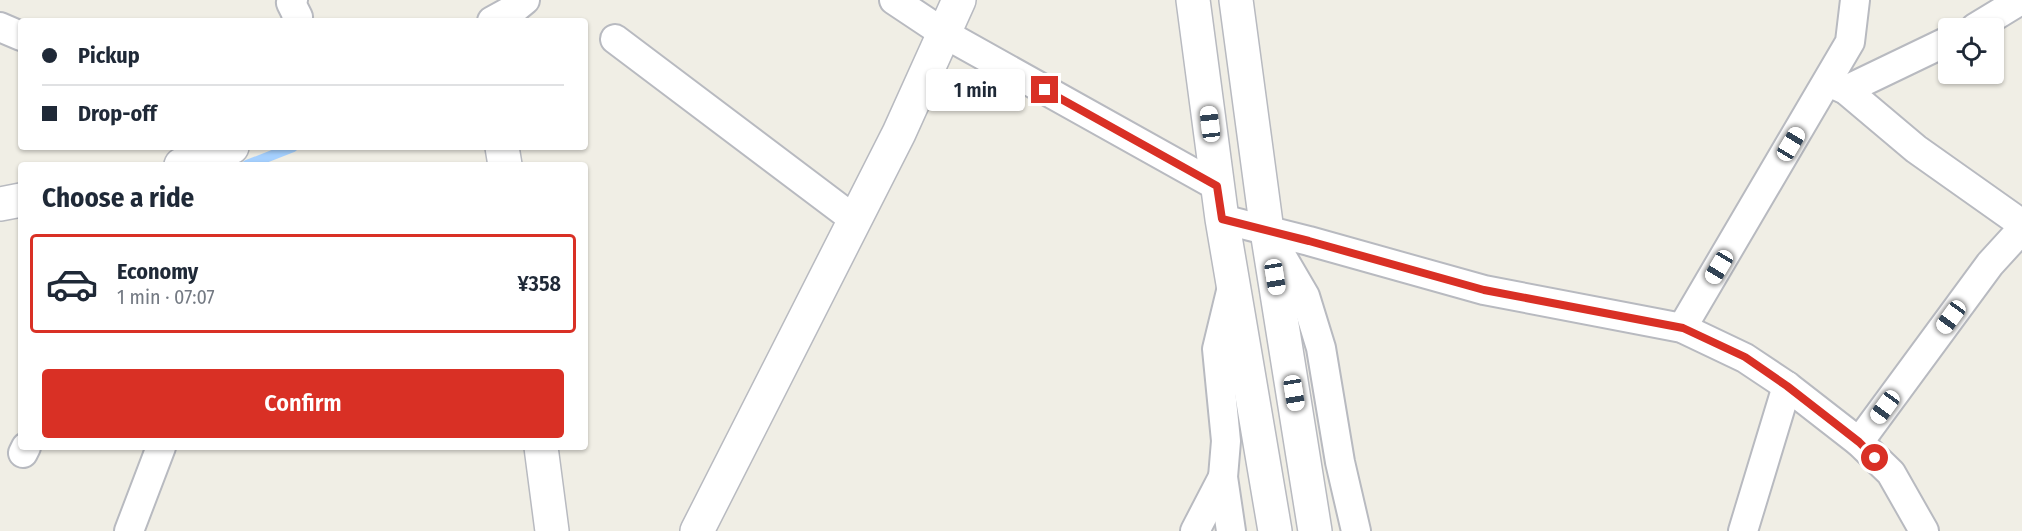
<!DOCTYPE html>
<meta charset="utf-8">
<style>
:root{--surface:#fff;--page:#f6f6f7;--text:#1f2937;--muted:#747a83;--line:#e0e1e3;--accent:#d93025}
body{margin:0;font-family:"Fira Sans Condensed",sans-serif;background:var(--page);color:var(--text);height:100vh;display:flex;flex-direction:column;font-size:22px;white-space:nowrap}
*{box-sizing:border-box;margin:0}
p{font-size:20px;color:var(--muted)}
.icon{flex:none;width:33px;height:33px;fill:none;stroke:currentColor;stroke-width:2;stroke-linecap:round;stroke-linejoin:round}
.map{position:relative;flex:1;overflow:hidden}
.panel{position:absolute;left:18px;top:162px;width:570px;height:288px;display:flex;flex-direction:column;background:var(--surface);border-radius:6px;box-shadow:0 2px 4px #0004}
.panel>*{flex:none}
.hud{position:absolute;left:18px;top:18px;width:570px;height:132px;border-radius:6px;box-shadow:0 2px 4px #0004;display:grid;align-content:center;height:132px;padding:0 24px;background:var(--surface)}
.controls{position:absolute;left:1938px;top:18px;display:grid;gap:12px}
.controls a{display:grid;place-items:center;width:66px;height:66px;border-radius:6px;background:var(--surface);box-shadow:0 2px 4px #0004;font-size:30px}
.end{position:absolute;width:27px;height:27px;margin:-14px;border:8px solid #d93025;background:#fff;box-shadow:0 0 0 3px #fff}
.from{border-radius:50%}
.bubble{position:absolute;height:42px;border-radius:6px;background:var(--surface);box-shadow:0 2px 4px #0004;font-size:20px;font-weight:600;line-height:42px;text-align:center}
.car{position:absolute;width:18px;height:36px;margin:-18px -9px;border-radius:8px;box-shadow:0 0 4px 2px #0007;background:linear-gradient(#fff 24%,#345 0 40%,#fff 0 76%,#345 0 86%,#fff 0)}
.hud b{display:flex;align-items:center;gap:21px;height:57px;font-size:22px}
.hud b+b{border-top:2px solid var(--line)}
.hud i{width:15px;height:15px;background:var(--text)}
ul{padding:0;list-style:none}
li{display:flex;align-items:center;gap:18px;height:99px;margin:0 12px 9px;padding:0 12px;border:3px solid transparent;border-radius:6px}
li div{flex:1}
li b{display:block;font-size:22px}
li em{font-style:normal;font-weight:600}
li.current{border-color:var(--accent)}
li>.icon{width:54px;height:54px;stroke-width:1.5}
h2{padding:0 24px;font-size:27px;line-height:72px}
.button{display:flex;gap:12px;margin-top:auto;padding:12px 24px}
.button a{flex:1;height:69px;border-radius:6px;background:var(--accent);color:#fff;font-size:24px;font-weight:600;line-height:69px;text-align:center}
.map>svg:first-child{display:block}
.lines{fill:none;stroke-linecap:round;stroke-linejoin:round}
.stream{stroke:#a6d1ff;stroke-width:10}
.minor-casing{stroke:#b8bac0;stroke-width:32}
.tertiary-casing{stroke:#b8bac0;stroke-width:36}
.minor{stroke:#fff;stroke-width:28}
.tertiary{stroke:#fff;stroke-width:33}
.route{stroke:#d93025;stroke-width:8}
</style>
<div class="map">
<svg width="2022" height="531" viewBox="0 0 2022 531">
<rect width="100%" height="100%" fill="#f0eee5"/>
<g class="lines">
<path class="stream" d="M247 165 293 147"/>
<g class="minor-casing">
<g id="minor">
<path d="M293 0 291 3 298 17 296 21"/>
<path d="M894 0 945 34 1217 186"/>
<path d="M492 21 514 9 525 0"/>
<path d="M0 27 21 36"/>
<path d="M1975 28 2021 0"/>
<path d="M615 39 855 220"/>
<path d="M1828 82 1846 90 1916 149 2022 224"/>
<path d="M1846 90 1948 41"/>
<path d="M1222 219 1309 241 1484 290 1682 328 1745 358 1787 386 1859 442 1990 264 2022 229"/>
<path d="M1271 238 1305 296 1321 348 1340 462 1356 531"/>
<path d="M1682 328 1850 42 1855 0"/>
<path d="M1859 442 1891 473 1924 531"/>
<path d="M23 453 26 447"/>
<path d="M129 531 161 447"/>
<path d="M1195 531 1223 477"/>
<path d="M1231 531 1223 477 1226 441 1217 349 1232 287"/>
<path d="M1743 531 1787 386"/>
</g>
</g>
<g class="tertiary-casing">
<g id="tertiary">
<path d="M1193 0 1222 219 1275 531"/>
<path d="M1236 0 1267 231 1315 531"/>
<path d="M502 147 505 165"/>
<path d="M181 165 232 147"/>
<path d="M0 204 21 200"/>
<path d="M541 447 552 531"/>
<path d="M697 531 899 133 959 0"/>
</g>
</g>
<use href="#minor" class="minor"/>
<use href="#tertiary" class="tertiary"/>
</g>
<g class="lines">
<path class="route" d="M1045 90 1217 186 1222 219 1309 241 1484 290 1683 328 1745 357 1787 386 1859 442 1875 458"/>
</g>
</svg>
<div class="controls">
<a><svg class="icon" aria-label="locate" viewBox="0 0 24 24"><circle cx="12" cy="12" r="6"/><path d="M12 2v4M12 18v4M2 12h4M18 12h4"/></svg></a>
</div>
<i class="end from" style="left:1875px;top:458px"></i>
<i class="end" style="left:1045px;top:90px"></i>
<div class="bubble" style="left:926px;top:69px;width:99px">1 min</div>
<i class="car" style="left:1210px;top:124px;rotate:353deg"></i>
<i class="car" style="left:1791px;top:144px;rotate:31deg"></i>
<i class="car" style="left:1719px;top:267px;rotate:211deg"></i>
<i class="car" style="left:1275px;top:277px;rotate:171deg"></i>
<i class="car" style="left:1951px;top:317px;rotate:216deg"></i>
<i class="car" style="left:1294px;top:393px;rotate:171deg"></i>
<i class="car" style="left:1885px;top:407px;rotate:216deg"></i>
<div class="hud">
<b><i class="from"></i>Pickup</b>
<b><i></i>Drop-off</b>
</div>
<section class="panel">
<h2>Choose a ride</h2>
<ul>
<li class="current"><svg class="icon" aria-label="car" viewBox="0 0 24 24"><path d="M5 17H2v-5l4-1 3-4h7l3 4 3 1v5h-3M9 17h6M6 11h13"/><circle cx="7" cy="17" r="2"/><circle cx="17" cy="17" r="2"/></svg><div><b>Economy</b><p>1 min · 07:07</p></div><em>¥358</em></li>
</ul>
<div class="button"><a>Confirm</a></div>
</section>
</div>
